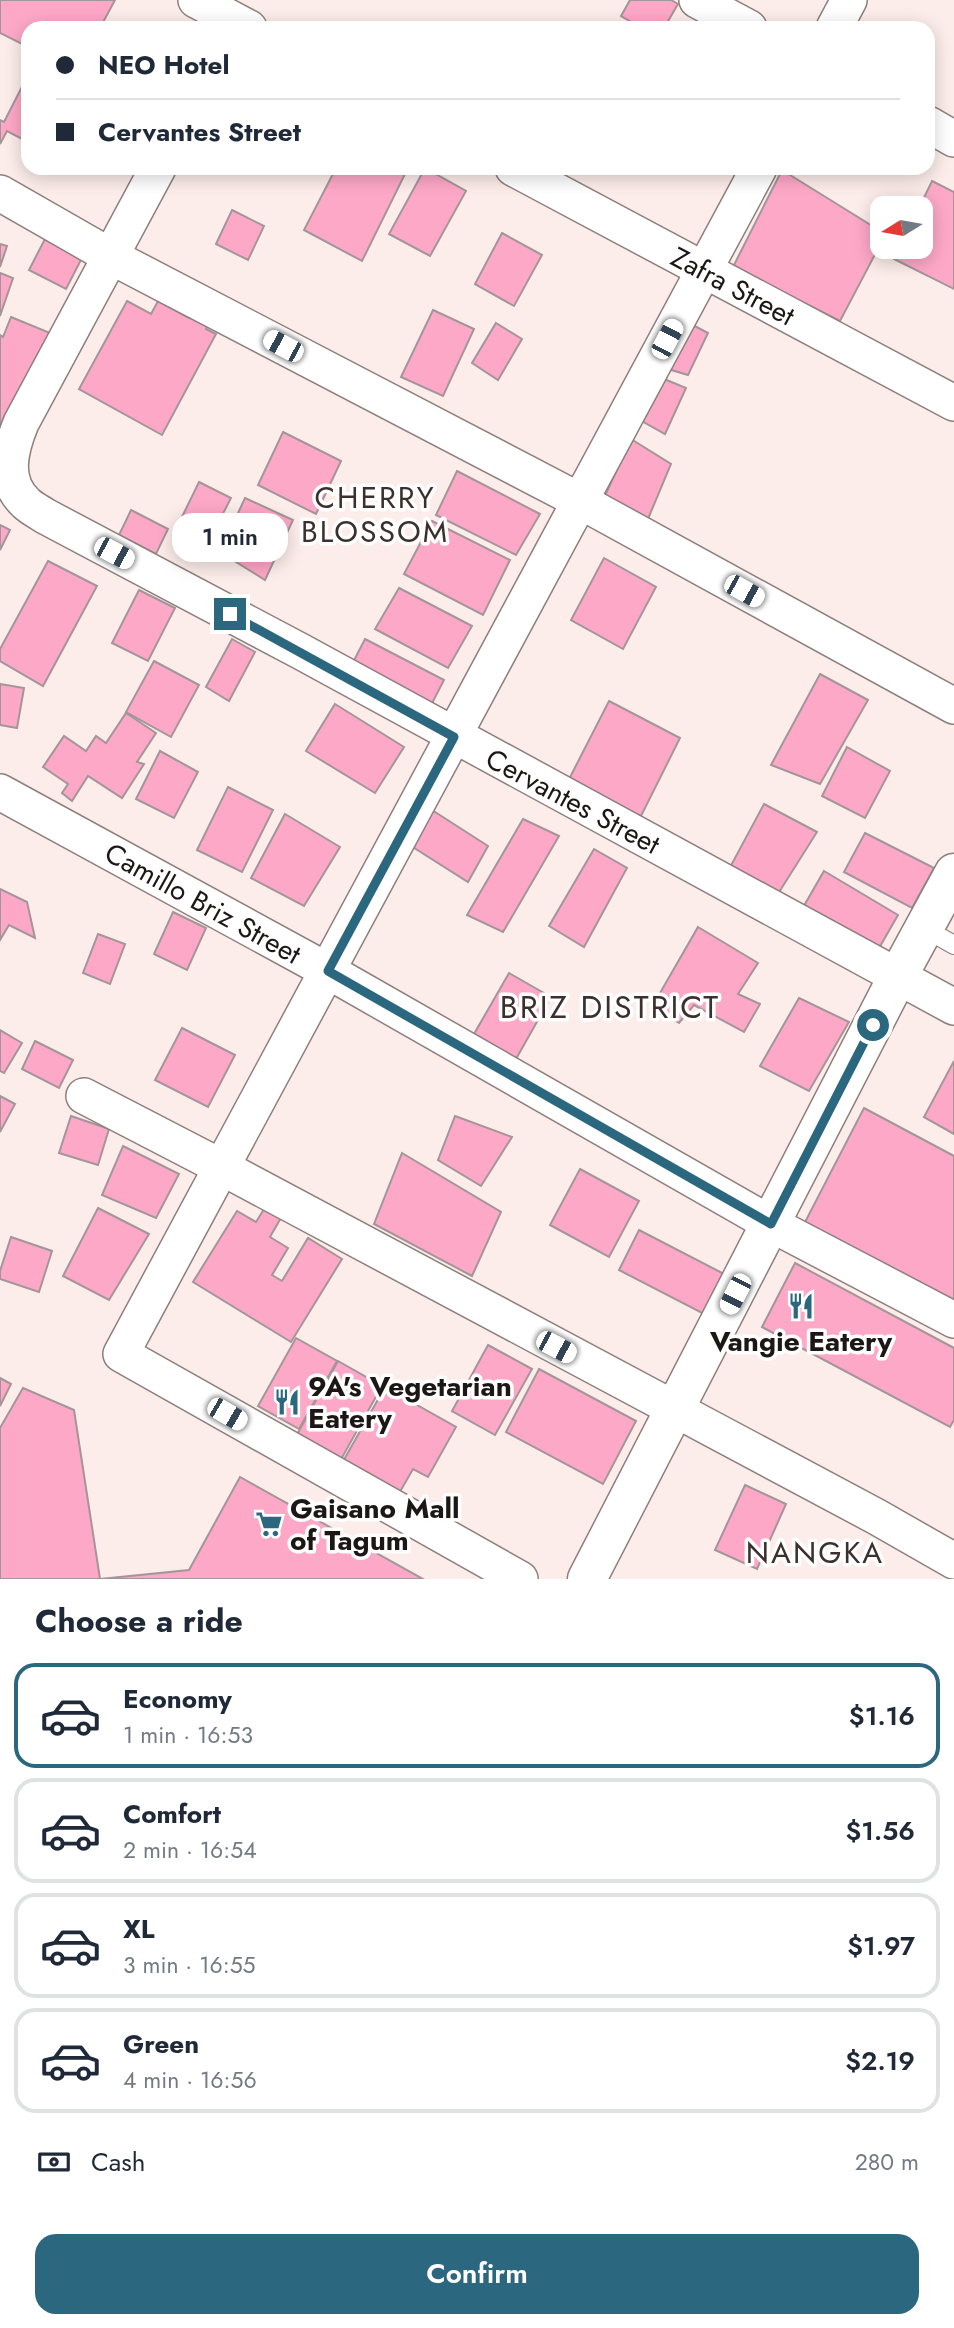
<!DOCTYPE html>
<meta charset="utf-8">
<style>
:root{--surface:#fff;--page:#f6f6f7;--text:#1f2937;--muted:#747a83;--line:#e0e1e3;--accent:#2b687f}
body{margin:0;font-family:Jost,sans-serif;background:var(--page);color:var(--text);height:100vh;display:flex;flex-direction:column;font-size:26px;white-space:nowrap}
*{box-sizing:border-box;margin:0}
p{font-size:23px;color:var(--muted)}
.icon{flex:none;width:38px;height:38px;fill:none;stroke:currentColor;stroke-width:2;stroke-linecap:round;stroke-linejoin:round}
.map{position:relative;height:1579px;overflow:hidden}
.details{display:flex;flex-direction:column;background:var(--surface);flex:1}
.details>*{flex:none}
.top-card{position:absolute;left:21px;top:21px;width:914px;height:154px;border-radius:21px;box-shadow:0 4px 18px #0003;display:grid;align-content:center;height:154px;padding:0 35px;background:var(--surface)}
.needle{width:46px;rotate:259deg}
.buttons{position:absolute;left:870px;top:196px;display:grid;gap:14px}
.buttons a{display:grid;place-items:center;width:63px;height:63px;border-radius:14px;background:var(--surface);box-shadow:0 4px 18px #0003;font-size:35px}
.end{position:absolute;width:32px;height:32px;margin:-16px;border:9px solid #2b687f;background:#fff;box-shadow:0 0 0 4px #fff}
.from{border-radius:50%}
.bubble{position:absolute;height:49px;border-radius:21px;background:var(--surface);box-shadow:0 4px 18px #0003;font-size:23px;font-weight:600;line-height:49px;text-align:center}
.car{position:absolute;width:21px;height:42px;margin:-21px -10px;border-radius:9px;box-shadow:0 0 5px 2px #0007;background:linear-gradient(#fff 24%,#345 0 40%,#fff 0 76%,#345 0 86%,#fff 0)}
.top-card b{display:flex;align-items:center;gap:24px;height:66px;font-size:26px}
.top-card b+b{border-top:2px solid var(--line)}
.top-card i{width:18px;height:18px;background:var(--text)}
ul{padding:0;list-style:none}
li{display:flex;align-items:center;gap:21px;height:105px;margin:0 14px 10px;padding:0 21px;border:4px solid var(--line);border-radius:21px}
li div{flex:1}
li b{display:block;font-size:26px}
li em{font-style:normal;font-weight:600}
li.selected{border-color:var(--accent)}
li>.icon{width:63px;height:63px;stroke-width:1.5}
h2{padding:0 35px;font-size:32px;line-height:84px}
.pay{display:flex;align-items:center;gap:18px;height:77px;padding:0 35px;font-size:26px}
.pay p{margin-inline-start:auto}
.primary-button{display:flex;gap:14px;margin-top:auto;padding:14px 35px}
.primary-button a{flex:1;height:80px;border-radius:21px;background:var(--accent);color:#fff;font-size:28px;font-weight:600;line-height:80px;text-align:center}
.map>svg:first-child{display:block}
.building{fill:#fda8c7;stroke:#a39599;stroke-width:2}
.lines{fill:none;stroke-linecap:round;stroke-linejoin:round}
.service-casing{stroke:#8d7f7d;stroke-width:20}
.minor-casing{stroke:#8d7f7d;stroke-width:38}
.tertiary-casing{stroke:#8d7f7d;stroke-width:41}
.service{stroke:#fff;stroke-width:18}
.minor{stroke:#fff;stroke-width:35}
.tertiary{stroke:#fff;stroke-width:38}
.route{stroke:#2b687f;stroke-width:9}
.labels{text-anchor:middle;stroke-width:7;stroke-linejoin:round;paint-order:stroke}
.street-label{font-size:28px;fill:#1c1716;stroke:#fefefe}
.poi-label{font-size:28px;font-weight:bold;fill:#1c1716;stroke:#fefefe;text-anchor:start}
.neighbourhood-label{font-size:30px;letter-spacing:2px;fill:#3b302e;stroke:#fefefe}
.quarter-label{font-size:32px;letter-spacing:2px;fill:#3b302e;stroke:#fefefe}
</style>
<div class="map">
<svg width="954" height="1579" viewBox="0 0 954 1579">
<rect width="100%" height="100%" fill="#fcedea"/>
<g class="building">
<path d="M0 0H115L100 28H28V47L0 33Z"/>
<path d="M630 0H671L678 4 664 28H642L621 16Z"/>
<path d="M28 75V142L7 131 0 144V120L4 122Z"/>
<path d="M336 168H394L405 174 362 261 304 230Z"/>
<path d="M425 168 466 191 430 256 389 234Z"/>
<path d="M782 170 882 232V241L840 321 733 267Z"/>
<path d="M932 181 954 192V289L894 259 900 247H920L919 208Z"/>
<path d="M232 210 264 226 248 260 216 244Z"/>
<path d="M502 233 542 255 514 306 475 284Z"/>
<path d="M47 235 84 254 66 289 29 270Z"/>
<path d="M0 244 7 246 0 267Z"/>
<path d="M0 273 13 278 0 316Z"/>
<path d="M127 301 151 314 158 301 189 318 193 312 210 322 206 329 216 334 162 435 79 389Z"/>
<path d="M433 310 474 329 443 396 401 377Z"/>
<path d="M11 317 50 333 0 459V335L3 337Z"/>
<path d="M496 323 522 339 498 380 472 363Z"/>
<path d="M689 323 708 333 688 375 668 369Z"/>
<path d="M657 376 686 388 665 434 640 420Z"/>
<path d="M283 432 341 461 316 514 258 485Z"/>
<path d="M631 439 671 464 645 526 603 500Z"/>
<path d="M457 471 540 514 516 555 436 515Z"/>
<path d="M199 482 231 498 210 539 179 523Z"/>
<path d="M245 498 293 520 265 580 220 552Z"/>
<path d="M131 510 168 529 156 554 119 535Z"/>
<path d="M432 521 510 560 483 615 404 574Z"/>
<path d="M0 525 10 530 0 550Z"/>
<path d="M604 558 656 587 623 649 571 620Z"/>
<path d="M48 561 97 586 43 686 0 661V649Z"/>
<path d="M399 588 472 626 448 668 375 629Z"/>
<path d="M139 590 175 608 148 661 112 643Z"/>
<path d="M232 639 255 652 229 701 206 687Z"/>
<path d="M365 639 444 680 426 715 347 674Z"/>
<path d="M154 661 199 685 171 737 126 712Z"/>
<path d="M820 674 868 700 820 784 771 765Z"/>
<path d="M0 684 24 688 17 728 0 725Z"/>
<path d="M609 701 680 738 636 826 564 789Z"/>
<path d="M335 704 404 747 375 793 306 751Z"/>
<path d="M126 713 156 733 137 762 144 764 122 798 88 776 72 801 62 793 68 784 43 767 64 736 86 751 96 736 106 743Z"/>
<path d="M847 747 890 771 865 818 822 796Z"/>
<path d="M160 751 198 772 174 818 136 799Z"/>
<path d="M228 787 273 810 242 872 197 850Z"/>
<path d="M764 804 817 832 776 897 728 871Z"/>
<path d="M432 810 488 846 468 882 408 844Z"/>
<path d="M285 814 340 847 304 906 251 878Z"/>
<path d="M523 819 559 836 503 932 467 915Z"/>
<path d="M865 833 934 868 912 908 844 872Z"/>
<path d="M594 849 627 868 584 947 549 926Z"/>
<path d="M824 871 898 915 875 955 801 911Z"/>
<path d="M0 889 27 902 35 938 9 925 0 940Z"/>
<path d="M173 912 206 928 187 970 154 954Z"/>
<path d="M698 927 758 963 738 994 760 1004 744 1032 694 1005 679 1023 661 1011 668 997 660 993Z"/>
<path d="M98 934 125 944 110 984 83 973Z"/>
<path d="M509 973 551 997 512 1066 470 1041Z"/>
<path d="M799 998 849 1022 809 1091 760 1066Z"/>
<path d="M182 1028 235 1055 208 1107 155 1080Z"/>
<path d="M0 1030 22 1043 4 1073 0 1071Z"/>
<path d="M35 1041 73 1060 59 1088 22 1069Z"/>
<path d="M954 1061V1134L924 1117Z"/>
<path d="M0 1096 15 1104 0 1132Z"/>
<path d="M864 1108 954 1156V1305L804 1224Z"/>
<path d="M71 1116 109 1129 98 1165 59 1153Z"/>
<path d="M455 1116 512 1137 481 1186 438 1160Z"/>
<path d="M123 1146 179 1174 156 1218 102 1195Z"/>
<path d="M402 1153 501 1212 472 1276 374 1224Z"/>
<path d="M580 1169 639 1201 609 1257 550 1225Z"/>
<path d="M266 1206 282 1216 270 1237 288 1248 272 1275 282 1281 308 1238 342 1259 291 1342 193 1282 237 1211 256 1222Z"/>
<path d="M98 1208 149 1234 109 1300 63 1276Z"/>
<path d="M639 1230 726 1275 704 1314 619 1270Z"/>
<path d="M11 1237 52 1251 39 1292 0 1279V1271Z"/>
<path d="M795 1263 954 1348V1420L950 1427 762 1327Z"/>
<path d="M296 1338 337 1361 299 1429 258 1406Z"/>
<path d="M488 1345 532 1369 495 1435 452 1411Z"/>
<path d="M338 1361 382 1386 339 1463 295 1438Z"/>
<path d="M539 1369 636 1421 603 1484 506 1432Z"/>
<path d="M0 1378 11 1384 0 1406Z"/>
<path d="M385 1387 456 1427 428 1477 413 1469 397 1497 341 1465Z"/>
<path d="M23 1388 74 1410 100 1579 189 1570 240 1477 423 1579H0V1428Z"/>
<path d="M745 1485 786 1504 757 1569 715 1550Z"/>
</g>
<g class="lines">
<g class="service-casing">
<path id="service" d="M924 928 954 945"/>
</g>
<g class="minor-casing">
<g id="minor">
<path d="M196 0 249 28"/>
<path d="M697 0 749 28"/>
<path d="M834 28 849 0"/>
<path d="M928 124 954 139"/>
<path d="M158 168 21 423C10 450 2 481 26 503 31 508 39 512 45 516L300 651 954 1007"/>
<path d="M513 168 954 403"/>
<path d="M0 193 110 256 580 501 954 706"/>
<path d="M0 792 328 971 771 1224 954 1320"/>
<path d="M84 1096 223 1168 877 1517 954 1561"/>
<path d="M520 1579 121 1354 759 168"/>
</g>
</g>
<g class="tertiary-casing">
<path id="tertiary" d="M587 1579 898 976 954 873"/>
</g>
<use href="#service" class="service"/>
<use href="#minor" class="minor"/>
<use href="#tertiary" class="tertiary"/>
</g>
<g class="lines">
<path class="route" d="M230 614 454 737 328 971 771 1224 873 1025"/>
</g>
<defs>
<g id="restaurant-bare" transform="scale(2.1)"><path d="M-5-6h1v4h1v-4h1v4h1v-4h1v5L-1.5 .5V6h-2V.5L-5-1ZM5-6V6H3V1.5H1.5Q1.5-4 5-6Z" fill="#2b687f" stroke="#fefefe" stroke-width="2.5" paint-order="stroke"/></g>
<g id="supermarket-bare" transform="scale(2.1)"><path d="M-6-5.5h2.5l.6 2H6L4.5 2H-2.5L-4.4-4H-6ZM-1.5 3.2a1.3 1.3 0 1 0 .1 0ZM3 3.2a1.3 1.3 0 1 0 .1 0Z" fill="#2b687f" stroke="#fefefe" stroke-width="2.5" paint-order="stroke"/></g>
</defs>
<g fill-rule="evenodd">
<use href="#restaurant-bare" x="801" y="1306"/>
<use href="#restaurant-bare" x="287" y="1402"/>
<use href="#supermarket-bare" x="269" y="1524"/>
</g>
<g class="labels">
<g class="street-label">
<text transform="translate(733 286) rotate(28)" y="10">Zafra Street</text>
<text transform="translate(573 801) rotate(28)" y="10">Cervantes Street</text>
<text transform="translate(203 903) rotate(29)" y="10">Camillo Briz Street</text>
</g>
<g class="poi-label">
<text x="801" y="1351" text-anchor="middle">Vangie Eatery</text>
<text x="308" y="1396">9A's Vegetarian<tspan x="308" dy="32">Eatery</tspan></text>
<text x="290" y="1518">Gaisano Mall<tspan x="290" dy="32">of Tagum</tspan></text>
</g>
<g class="neighbourhood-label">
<text x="375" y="508">CHERRY<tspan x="375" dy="34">BLOSSOM</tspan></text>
<text x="815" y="1563">NANGKA</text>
</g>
<g class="quarter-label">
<text x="610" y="1018">BRIZ DISTRICT</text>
</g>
</g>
</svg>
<div class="buttons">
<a><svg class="needle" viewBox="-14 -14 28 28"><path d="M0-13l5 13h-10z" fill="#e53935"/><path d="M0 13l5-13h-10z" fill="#747a83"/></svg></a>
</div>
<i class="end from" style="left:873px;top:1025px"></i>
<i class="end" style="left:230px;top:614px"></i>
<div class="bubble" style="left:172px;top:513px;width:116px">1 min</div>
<i class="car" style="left:667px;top:339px;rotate:28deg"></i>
<i class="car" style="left:283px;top:346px;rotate:298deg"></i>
<i class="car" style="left:114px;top:553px;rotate:118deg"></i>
<i class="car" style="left:744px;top:591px;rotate:119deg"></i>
<i class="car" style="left:735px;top:1294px;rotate:207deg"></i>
<i class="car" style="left:556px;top:1347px;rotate:118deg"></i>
<i class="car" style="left:227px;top:1414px;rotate:120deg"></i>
<div class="top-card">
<b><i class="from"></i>NEO Hotel</b>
<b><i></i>Cervantes Street</b>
</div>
</div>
<section class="details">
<h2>Choose a ride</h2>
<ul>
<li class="selected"><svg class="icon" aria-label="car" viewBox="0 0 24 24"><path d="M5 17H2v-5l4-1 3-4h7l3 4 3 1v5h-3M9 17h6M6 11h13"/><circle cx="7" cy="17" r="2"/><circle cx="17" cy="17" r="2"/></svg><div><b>Economy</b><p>1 min · 16:53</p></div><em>$1.16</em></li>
<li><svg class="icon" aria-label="car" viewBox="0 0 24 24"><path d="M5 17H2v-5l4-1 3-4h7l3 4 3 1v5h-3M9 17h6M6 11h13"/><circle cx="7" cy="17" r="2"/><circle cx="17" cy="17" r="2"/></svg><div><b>Comfort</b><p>2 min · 16:54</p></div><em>$1.56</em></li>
<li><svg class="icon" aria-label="car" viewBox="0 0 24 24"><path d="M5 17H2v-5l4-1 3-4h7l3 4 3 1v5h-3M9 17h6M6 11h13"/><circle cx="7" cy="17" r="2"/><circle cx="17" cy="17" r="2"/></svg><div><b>XL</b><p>3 min · 16:55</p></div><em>$1.97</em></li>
<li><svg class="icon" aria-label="car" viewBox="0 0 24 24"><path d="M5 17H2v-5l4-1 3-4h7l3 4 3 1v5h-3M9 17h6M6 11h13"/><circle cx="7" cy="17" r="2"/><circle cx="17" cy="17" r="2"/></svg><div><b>Green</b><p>4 min · 16:56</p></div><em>$2.19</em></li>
</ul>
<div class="pay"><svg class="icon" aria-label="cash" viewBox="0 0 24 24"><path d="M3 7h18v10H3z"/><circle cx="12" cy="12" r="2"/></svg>Cash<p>280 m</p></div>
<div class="primary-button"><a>Confirm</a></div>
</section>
